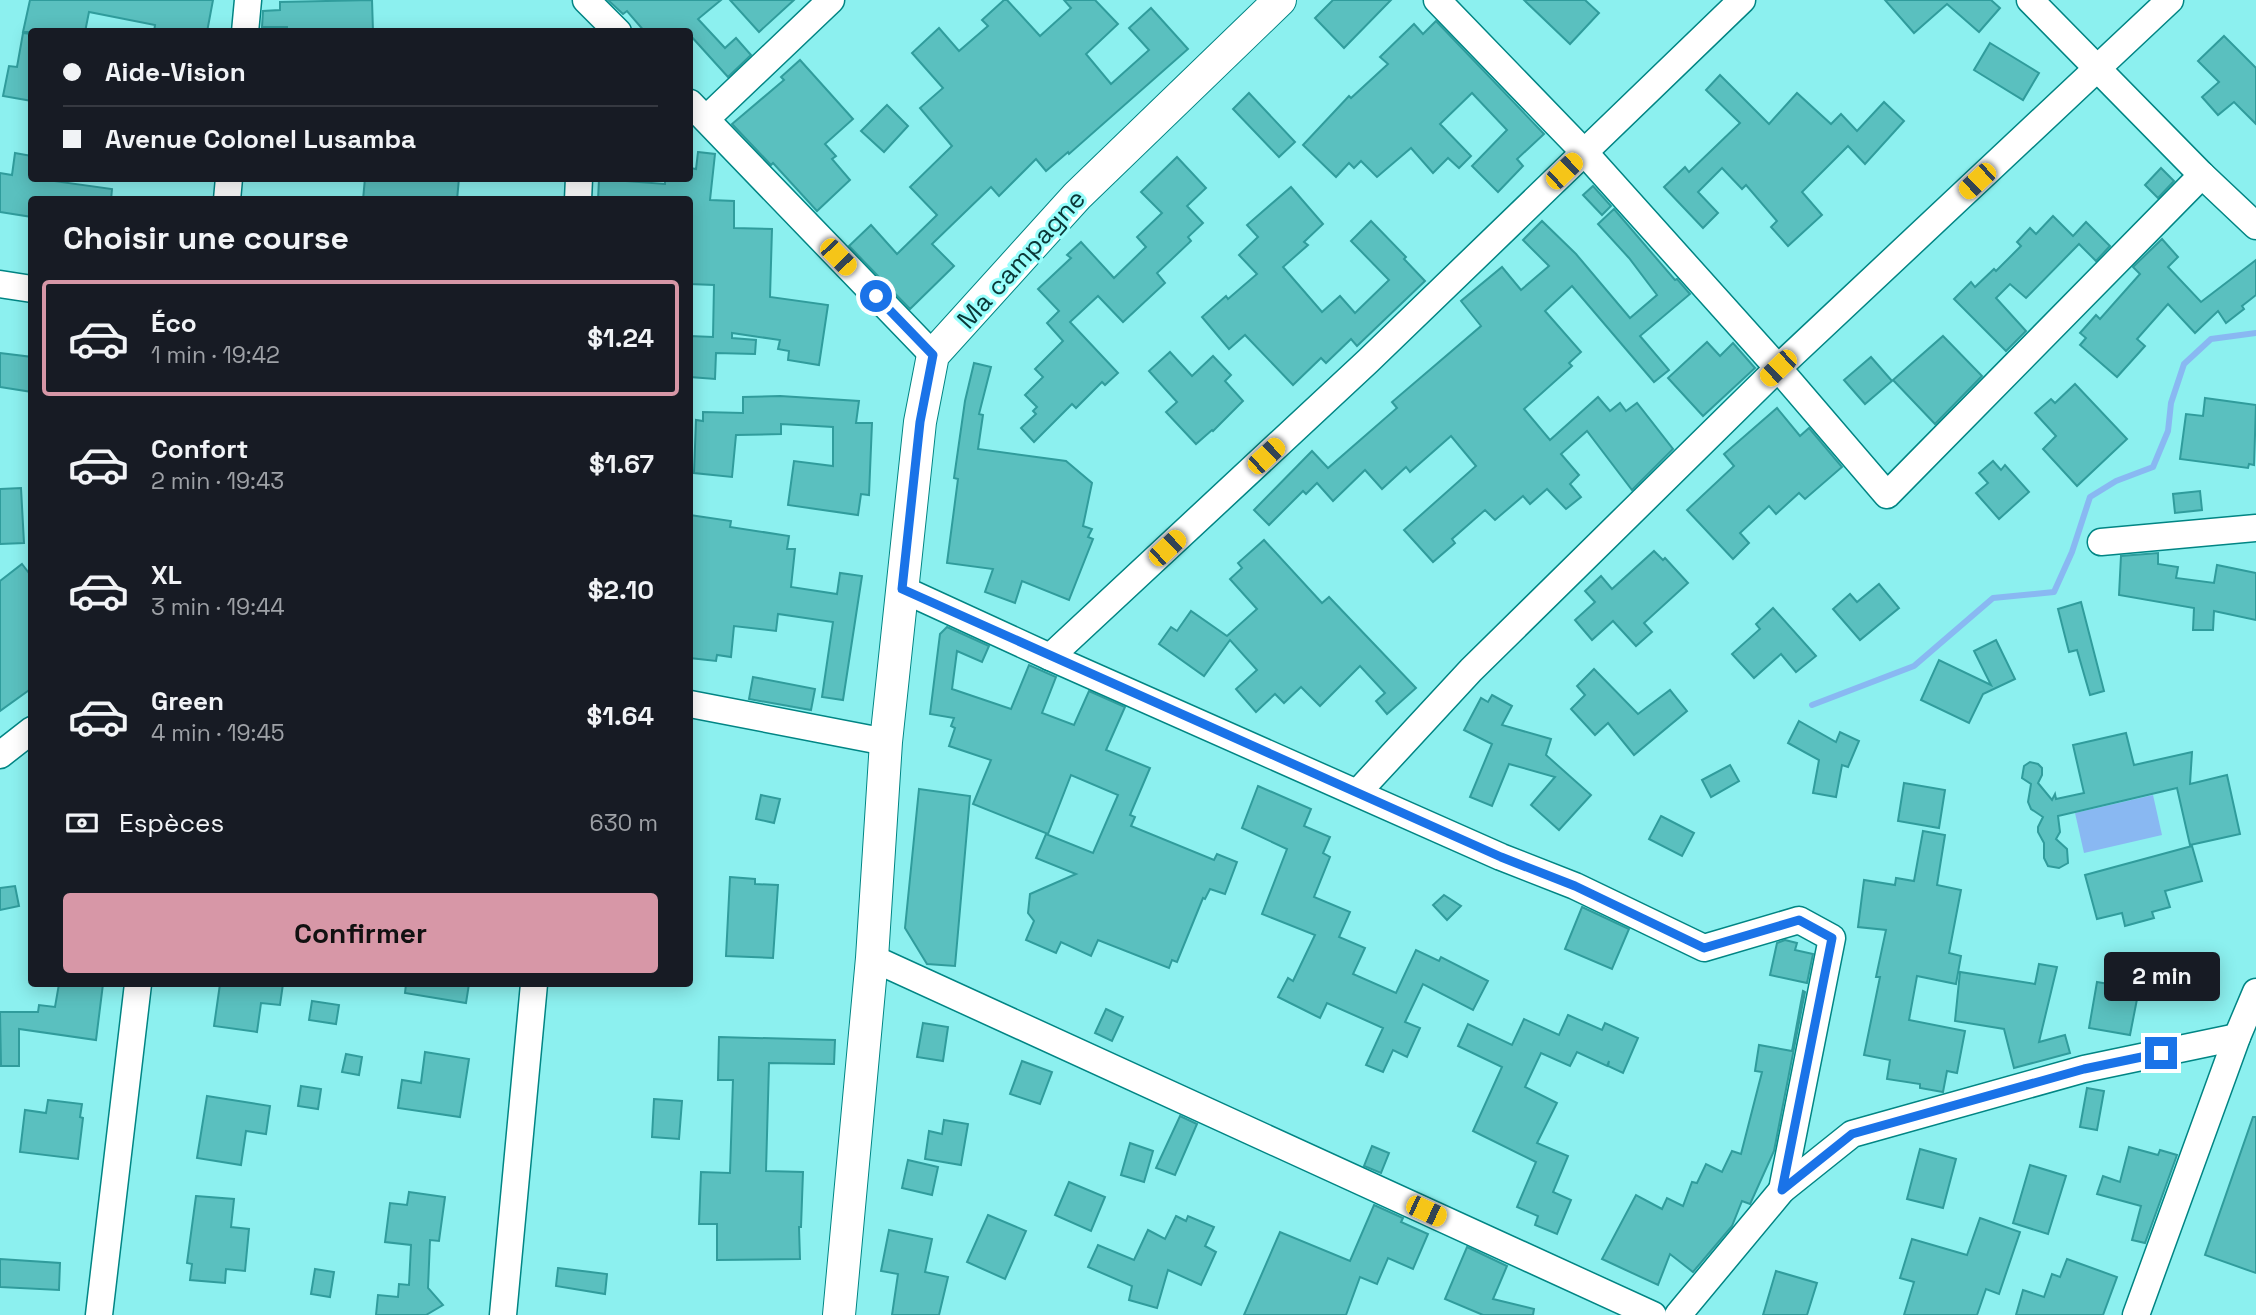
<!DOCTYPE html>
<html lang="fr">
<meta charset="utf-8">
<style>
:root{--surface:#171b24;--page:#242831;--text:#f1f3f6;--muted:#9ea1a6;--line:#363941;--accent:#d797a7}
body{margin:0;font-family:"Space Grotesk",sans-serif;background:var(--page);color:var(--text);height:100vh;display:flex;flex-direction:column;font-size:26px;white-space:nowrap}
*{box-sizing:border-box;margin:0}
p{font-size:23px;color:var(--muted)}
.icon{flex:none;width:38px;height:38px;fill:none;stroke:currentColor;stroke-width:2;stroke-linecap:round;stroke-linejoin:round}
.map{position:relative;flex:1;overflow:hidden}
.sheet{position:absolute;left:28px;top:196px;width:665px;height:791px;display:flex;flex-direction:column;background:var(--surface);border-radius:7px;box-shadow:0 4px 18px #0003}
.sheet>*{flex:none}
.top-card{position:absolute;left:28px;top:28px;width:665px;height:154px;border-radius:7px;box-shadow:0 4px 18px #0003;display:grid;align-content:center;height:154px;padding:0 35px;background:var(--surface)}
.end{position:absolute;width:32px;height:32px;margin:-16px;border:9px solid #1a73e8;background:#fff;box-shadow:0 0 0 4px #fff}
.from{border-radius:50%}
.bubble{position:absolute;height:49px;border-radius:7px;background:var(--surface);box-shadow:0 4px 18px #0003;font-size:23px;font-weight:700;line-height:49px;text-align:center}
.car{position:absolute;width:21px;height:42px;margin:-21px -10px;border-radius:9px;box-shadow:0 0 5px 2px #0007;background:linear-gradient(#f5c518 24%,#345 0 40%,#f5c518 0 76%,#345 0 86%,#f5c518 0)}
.top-card b{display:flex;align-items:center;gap:24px;height:66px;font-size:26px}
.top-card b+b{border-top:2px solid var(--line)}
.top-card i{width:18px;height:18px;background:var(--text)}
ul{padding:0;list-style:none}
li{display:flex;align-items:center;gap:21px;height:116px;margin:0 14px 10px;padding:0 21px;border:4px solid transparent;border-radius:7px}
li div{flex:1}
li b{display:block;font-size:26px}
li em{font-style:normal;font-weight:700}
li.on{border-color:var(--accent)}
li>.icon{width:63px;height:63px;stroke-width:1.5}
h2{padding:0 35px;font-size:32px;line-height:84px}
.pay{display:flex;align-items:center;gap:18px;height:77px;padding:0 35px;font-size:26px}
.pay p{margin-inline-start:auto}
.primary-button{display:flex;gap:14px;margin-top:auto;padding:14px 35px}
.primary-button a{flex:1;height:80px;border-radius:7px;background:var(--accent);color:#111;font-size:28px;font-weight:700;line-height:80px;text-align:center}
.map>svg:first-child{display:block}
.water{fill:#89b8f2}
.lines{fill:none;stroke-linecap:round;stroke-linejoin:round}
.stream{stroke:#89b8f2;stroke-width:6}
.building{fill:#5ac0bf;stroke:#309c9c;stroke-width:2}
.minor-casing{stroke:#018584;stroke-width:29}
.tertiary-casing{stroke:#018584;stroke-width:34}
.minor{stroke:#fff;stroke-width:26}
.tertiary{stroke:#fff;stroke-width:32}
.route{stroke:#1a73e8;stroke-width:9}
.labels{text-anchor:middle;stroke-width:6;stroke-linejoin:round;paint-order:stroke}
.street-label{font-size:26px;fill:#0a3838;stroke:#99fefc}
</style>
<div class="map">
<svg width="2256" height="1315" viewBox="0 0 2256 1315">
<rect width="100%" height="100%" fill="#8cf0ef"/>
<path class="water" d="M2153 795 2162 835 2084 853 2075 813Z"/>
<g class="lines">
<path class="stream" d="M1812 705 1914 666 1993 598 2054 592 2072 552 2090 497 2116 481 2153 467 2168 431 2171 403 2184 364 2211 339 2256 333"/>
</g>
<g class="building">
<path d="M30 0H213L207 32H154L155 25 89 12 85 32H23Z"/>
<path d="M372 0 373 32H287V27H262L263 11 280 10V2Z"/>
<path d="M608 0H721L698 19 725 48 736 38 751 55 728 77 690 35V32H645L627 11 623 14Z"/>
<path d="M730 0H794L759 32Z"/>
<path d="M1004 0H1007L1040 36 1071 8 1064 0H1095L1118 24 1086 54 1111 84 1149 50 1129 28 1151 8 1188 49 1069 154 1068 152 1046 171 1036 159 999 196 991 187 932 244 954 266 910 309 849 246 871 225 897 254 937 215 910 187 952 146 920 108 943 88 912 53 939 28 959 51 988 26 982 20Z"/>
<path d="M1333 0H1391L1344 48 1315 18Z"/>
<path d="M1524 0H1585L1599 13 1570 44Z"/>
<path d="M1885 0H1991L2000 8 1979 32 1947 4 1914 33Z"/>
<path d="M1436 21 1544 134 1517 159 1523 166 1498 192 1472 166 1507 130 1472 93 1440 124 1471 156 1459 168 1448 158 1433 173 1411 148 1377 177 1361 161 1354 168 1349 163 1336 177 1303 145 1349 96 1351 98 1388 64 1380 57 1414 24 1423 34Z"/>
<path d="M23 33 32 34V101L3 96 9 66 17 67Z"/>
<path d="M2224 36 2256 68V124L2234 102 2218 115 2202 97 2219 82 2198 61Z"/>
<path d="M1990 43 2039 73 2023 100 1974 70Z"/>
<path d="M800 60 853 119 825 144 836 156 832 159 850 180 817 211 773 163 771 165 732 124 784 80 781 77Z"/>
<path d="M1720 75 1769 124 1797 93 1831 124 1841 114 1857 131 1884 102 1904 121 1865 164 1848 146 1802 192 1822 215 1788 246 1771 227 1777 221 1746 185 1742 189 1722 168 1698 192 1718 213 1703 228 1664 187 1685 167 1689 172 1740 123 1706 90Z"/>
<path d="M1249 93 1295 142 1279 157 1233 109Z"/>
<path d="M887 105 908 126 884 152 861 131Z"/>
<path d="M698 152 715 154 710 200 734 201V228L772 229 770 297 828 305 819 365 788 360 789 351 778 349 780 340 732 333V338L756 340 755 354 716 353 715 379 690 377V336L713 337 714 285 690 284V200H598L599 179 665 184V178H690V168L696 169Z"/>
<path d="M15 153 32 156V178L112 189 111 200H32V217L0 212V173L12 175Z"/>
<path d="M1177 157 1206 188 1187 206 1203 223 1188 237 1191 241 1157 273 1165 283 1123 322 1098 296 1070 322 1118 373 1105 385 1102 382 1076 408 1072 404 1034 442 1021 428 1036 414 1033 411 1037 407 1025 395 1043 377 1035 369 1063 341 1047 323 1059 311 1038 289 1071 258 1067 255 1081 242 1114 278 1146 247 1137 237 1162 213 1141 192Z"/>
<path d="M2161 168 2174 181 2158 198 2145 185Z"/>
<path d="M365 178H459L457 200H363Z"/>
<path d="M1593 186 1611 206 1602 215 1583 195Z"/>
<path d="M1291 187 1323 224 1304 242 1308 245 1283 267 1322 312 1340 296 1355 313 1389 280 1351 241 1371 221 1406 257 1404 259 1425 281 1357 346 1351 339 1326 363 1321 358 1293 385 1245 335 1229 349 1202 317 1226 296 1228 299 1257 274 1239 255 1258 237 1247 225Z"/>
<path d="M1614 209 1675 280 1677 279 1690 294 1640 336 1669 370 1654 382 1572 286 1545 311 1581 352 1569 363 1572 366 1524 409 1550 440 1598 397 1610 411 1620 403 1626 411 1637 403 1673 449 1632 490 1587 431 1561 454 1579 475 1570 484 1581 497 1566 509 1547 489 1530 504 1523 496 1495 520 1485 510 1452 539 1455 543 1433 562 1404 530 1476 466 1451 436 1410 472 1406 467 1382 489 1365 470 1333 501 1317 483 1306 494 1303 491 1269 525 1254 510 1312 451 1328 468 1397 408 1392 402 1481 326 1461 301 1502 267 1521 290 1549 266 1523 240 1542 221 1576 254 1630 318 1657 295 1629 258 1598 224Z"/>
<path d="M2053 216 2073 236 2086 222 2110 246 2096 261 2079 244 2026 298 2010 284 1996 298 2026 331 2006 351 1954 299 1971 282 1975 287 1994 269 1996 271 2021 246 2017 242 2030 228 2036 234Z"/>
<path d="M2162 239 2178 257 2168 267 2201 302 2256 260V295L2242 306 2244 309 2226 323 2218 311 2195 333 2168 304 2137 339 2145 346 2117 377 2080 345 2086 338 2080 333 2096 315 2100 319 2140 274 2133 267Z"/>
<path d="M1943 336 1982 376 1935 424 1893 380Z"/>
<path d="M1707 342 1720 356 1733 343 1755 368 1703 416 1668 378Z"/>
<path d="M1170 352 1192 376 1213 356 1231 375 1225 381 1243 401 1213 431 1212 430 1196 444 1166 412 1177 402 1149 371Z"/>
<path d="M0 353 32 357V392L0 387Z"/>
<path d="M1871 357 1892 381 1865 404 1844 380Z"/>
<path d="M974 363 991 367 979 414 983 415 978 449 1066 461 1092 483 1083 526 1092 529 1088 537 1093 539 1069 600 1022 581 1015 603 985 592 993 569 947 563 958 479 954 478 965 401Z"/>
<path d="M2075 384 2127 439 2077 486 2043 449 2056 436 2035 413 2051 399 2055 403Z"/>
<path d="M780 396 859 401 856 423H872L869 495 861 494 858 515 788 505 794 461 833 466V427L781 424V434L736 435 732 477 694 473 696 420 703 421V412L743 413V397Z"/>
<path d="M2205 398 2256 405 2254 465 2249 464 2248 468 2180 459 2186 414 2203 416Z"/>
<path d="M1777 408 1800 436 1809 428 1842 467 1805 499 1799 493 1776 514 1769 506 1740 533 1749 543 1733 559 1687 510 1734 466 1724 454Z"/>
<path d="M1993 461 2001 470 2005 465 2029 492 1999 519 1976 493 1988 483 1979 473Z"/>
<path d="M21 488 24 543 0 544V489Z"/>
<path d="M2200 491 2202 510 2175 513 2173 494Z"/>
<path d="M690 515 731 521 730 527 789 536 787 549H795L791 587 837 594 840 573 862 576 843 700 822 697 833 622 778 614 776 631 734 626 731 657 717 655 716 661 690 658Z"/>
<path d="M1264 540 1322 603 1329 597 1416 688 1387 714 1376 701 1385 693 1360 666 1320 706 1301 687 1284 703 1275 694 1256 712 1236 689 1257 670 1230 640 1204 676 1159 644 1171 627 1177 631 1191 611 1227 636 1257 609 1230 579 1242 568 1238 563Z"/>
<path d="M1654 551 1663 560 1665 558 1688 583 1644 623 1652 632 1636 646 1613 621 1592 640 1575 620 1595 602 1585 591 1601 576 1612 589Z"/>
<path d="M2158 553V564L2178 567 2176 578 2214 583 2217 565 2256 573V620L2214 611 2213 630H2193L2194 608 2119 595 2121 556Z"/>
<path d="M22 564 32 577V688L0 711V581Z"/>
<path d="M1879 584 1899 608 1860 640 1833 609 1850 594 1857 602Z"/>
<path d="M2081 602 2104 691 2090 695 2077 650 2069 652 2058 609Z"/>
<path d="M1773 608 1816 656 1796 672 1781 654 1754 678 1732 654 1760 629 1756 624Z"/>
<path d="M947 627 989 646 982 662 957 651 952 689 1011 709 1029 665 1056 677 1042 713 1074 725 1089 691 1125 707 1106 750 1150 768 1130 815 1135 817 1131 826 1214 860 1217 854 1237 862 1225 894 1210 889 1205 899 1203 898 1177 962 1172 960 1169 968 1098 940 1091 956 1061 942 1056 953 1026 940 1034 921 1028 913 1030 894 1076 874 1036 858 1046 834 1093 853 1118 795 1071 775 1048 834 973 804 991 760 949 746 955 728 951 726 954 718 930 714 940 634Z"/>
<path d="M1996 640 2015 679 1983 694 1969 723 1921 700 1939 660 1991 685 1974 651Z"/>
<path d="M1594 669 1638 714 1670 690 1687 711 1634 755 1608 723 1595 735 1571 709 1585 695 1577 686Z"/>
<path d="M753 677 815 689 811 710 749 699Z"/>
<path d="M1492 695 1512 706 1502 725 1551 739 1546 755 1591 795 1559 830 1531 805 1555 777 1509 764 1492 806 1470 797 1492 744 1464 730 1481 698 1488 702Z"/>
<path d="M1799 721 1836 742 1840 732 1859 741 1848 767 1842 765 1836 797 1813 793 1819 760 1788 743Z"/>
<path d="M2126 733 2134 765 2192 752 2190 784 2227 775 2240 834 2190 845 2177 788 2058 816 2060 832 2056 839 2067 849 2068 863 2059 868 2048 866 2044 858V843L2038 832V827L2043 817 2031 809 2028 802 2031 784 2022 778 2024 766 2030 762 2038 764 2042 768V775L2038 783 2052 800 2055 794 2056 799 2084 793 2073 745Z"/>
<path d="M1730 765 1739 781 1711 797 1702 780Z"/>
<path d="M1904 783 1945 790 1939 828 1898 821Z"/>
<path d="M1258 786 1311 809 1304 826 1330 837 1323 853 1330 857 1314 897 1350 912 1339 937 1365 948 1353 974 1396 993 1416 950 1439 961 1441 957 1488 981 1473 1010 1423 984 1405 1022 1420 1028 1407 1057 1393 1050 1383 1072 1366 1065 1383 1028 1327 1003 1320 1018 1278 997 1288 978 1293 981 1315 935 1262 914 1287 849 1242 828Z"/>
<path d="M919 789 970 796 955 966 927 964 905 928Z"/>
<path d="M761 795 780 799 774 823 756 819Z"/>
<path d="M1661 816 1694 833 1682 856 1649 839Z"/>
<path d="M1923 831 1945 835 1937 885 1961 890 1949 953 1961 956 1956 984 1917 976 1909 1020 1965 1031 1957 1073 1947 1071 1943 1092 1920 1088V1084L1887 1079 1890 1060 1864 1055 1880 977H1876L1886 930 1858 927 1864 880 1895 885 1896 878 1914 881Z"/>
<path d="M2192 846 2202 881 2165 891 2170 907 2152 912 2154 918 2125 926 2122 913 2097 919 2085 875Z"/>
<path d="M730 877 755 879V884L778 885 773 958 726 956Z"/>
<path d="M15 886 19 906 0 910V888Z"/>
<path d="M1444 895 1461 906 1447 920 1433 905Z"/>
<path d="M1582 907 1629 929 1612 969 1565 949Z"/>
<path d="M1785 940 1797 943 1795 950 1813 954 1807 983 1770 975 1777 943Z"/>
<path d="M2039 964 2057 967 2039 1042 2065 1035 2070 1053 2014 1068 2004 1029 1955 1021 1960 972 2035 984Z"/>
<path d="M2097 982 2139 989 2130 1035 2089 1028Z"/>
<path d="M59 984H103L96 1040 19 1029V1066H1L0 1012H38L39 1005 55 1007Z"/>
<path d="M220 984H283L280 1005 261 1003 257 1032 214 1026Z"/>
<path d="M406 984H469L466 1003 405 993Z"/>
<path d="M1803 991 1805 992 1774 1151 1751 1202 1750 1204 1742 1201 1732 1226 1693 1272 1670 1254 1658 1285 1602 1259 1636 1195 1662 1209 1667 1198 1683 1206 1692 1182 1697 1183 1706 1164 1722 1172 1732 1151 1741 1154 1762 1072 1755 1071 1759 1045 1792 1051Z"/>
<path d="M312 1001 339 1005 336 1024 309 1020Z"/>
<path d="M1106 1009 1123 1017 1112 1041 1095 1033Z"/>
<path d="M1568 1015 1602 1030 1605 1023 1638 1038 1623 1073 1608 1066 1609 1061 1607 1066 1577 1052 1570 1066 1541 1053 1525 1087 1557 1103 1537 1143 1568 1156 1553 1192 1571 1200 1557 1234 1535 1225 1538 1216 1517 1207 1536 1162 1473 1131 1502 1067 1458 1046 1468 1024 1512 1045 1524 1019 1559 1035Z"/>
<path d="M923 1023 948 1027 943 1061 917 1057Z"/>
<path d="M719 1037 835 1040 834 1064 769 1063 766 1171 803 1172 801 1227H799L800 1259 717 1260V1224H699L701 1172 730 1173 733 1080H718Z"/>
<path d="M425 1052 469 1059 460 1117 398 1108 402 1080 421 1083Z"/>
<path d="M346 1054 362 1057 359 1075 342 1072Z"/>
<path d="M1022 1061 1052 1072 1040 1104 1010 1094Z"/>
<path d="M301 1086 321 1089 318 1109 298 1106Z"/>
<path d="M2087 1088 2104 1091 2097 1130 2080 1127Z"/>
<path d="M207 1096 270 1106 266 1134 246 1131 241 1165 197 1158Z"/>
<path d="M654 1099 682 1101 679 1139 652 1137Z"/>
<path d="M48 1100 82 1104 80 1117 83 1118 78 1159 20 1152 25 1110 46 1113Z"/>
<path d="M1180 1116 1197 1124 1175 1175 1156 1168Z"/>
<path d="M2253 1117H2256V1273L2205 1255Z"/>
<path d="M944 1120 968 1124 961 1165 925 1159 929 1131 942 1134Z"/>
<path d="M1130 1143 1153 1151 1144 1182 1121 1175Z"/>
<path d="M1372 1146 1389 1153 1381 1173 1364 1166Z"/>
<path d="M2129 1147 2158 1155 2160 1150 2177 1155 2145 1243 2132 1240 2141 1206 2097 1194 2103 1176 2120 1182Z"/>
<path d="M1920 1149 1956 1159 1943 1208 1907 1199Z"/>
<path d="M908 1160 938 1167 932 1195 902 1188Z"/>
<path d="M2030 1165 2066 1176 2048 1234 2013 1223Z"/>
<path d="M1069 1182 1105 1197 1091 1231 1055 1215Z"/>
<path d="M409 1192 445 1197 439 1241 430 1240 428 1288 443 1305 426 1315H376L378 1295 398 1297 399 1284 409 1285 411 1245 385 1242 390 1203 407 1205Z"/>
<path d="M196 1196 234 1199 231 1227 249 1229 245 1271 226 1269 225 1283 190 1280 192 1264 187 1263Z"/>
<path d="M1374 1205 1403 1218 1401 1222 1428 1234 1413 1269 1388 1258 1377 1284 1360 1277 1346 1315H1244L1280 1232 1350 1261Z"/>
<path d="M988 1215 1026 1231 1005 1279 967 1262Z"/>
<path d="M1176 1216 1186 1221 1188 1216 1214 1227 1205 1246 1216 1252 1201 1285 1168 1270 1157 1308 1129 1300 1132 1286 1088 1267 1098 1245 1134 1260 1148 1230 1165 1239Z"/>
<path d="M1980 1218 2020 1232 1999 1294 1986 1289 1977 1315H1904L1914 1282 1900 1278 1912 1239 1967 1255Z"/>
<path d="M889 1230 932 1239 925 1272 948 1277 939 1315H892L898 1274 881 1271Z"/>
<path d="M1467 1247 1507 1266 1493 1299 1534 1309 1533 1315H1483L1445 1299Z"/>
<path d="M0 1259 60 1263 59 1290 0 1287Z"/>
<path d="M2067 1259 2117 1277 2103 1315H2016L2023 1290 2044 1297 2052 1274 2060 1277Z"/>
<path d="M558 1268 607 1274 605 1294 556 1286Z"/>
<path d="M315 1269 334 1272 330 1297 311 1294Z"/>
<path d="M1776 1271 1817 1283 1807 1315H1763Z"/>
</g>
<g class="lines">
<g class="minor-casing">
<g id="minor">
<path d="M586 0 618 32"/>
<path d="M1437 0 1584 152 1778 368 1887 495 2202 175"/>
<path d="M2030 0 2202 175 2256 226"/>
<path d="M245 32 248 0"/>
<path d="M690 103 933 355"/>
<path d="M706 119 831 0"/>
<path d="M227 200 229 178"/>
<path d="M578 200 579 178"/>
<path d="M0 284 32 289"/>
<path d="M2101 542 2256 528"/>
<path d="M902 589 1050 657 1501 857 1575 886 1704 948 1799 920 1832 938 1782 1190"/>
<path d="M1050 657 1368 361 1742 0"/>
<path d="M690 704 886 742"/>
<path d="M0 755 32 730"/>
<path d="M1358 792 1471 670 1778 368 2170 0"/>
<path d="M872 958 1653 1315"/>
<path d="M99 1315 138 984"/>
<path d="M503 1315 534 984"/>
<path d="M1678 1315 1782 1190 1852 1134 2084 1069 2237 1037"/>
<path d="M2136 1315 2237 1037 2256 992"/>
</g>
</g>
<g class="tertiary-casing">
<path id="tertiary" d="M839 1315 872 958 886 742 920 422 933 355 1077 196 1280 0"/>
</g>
<use href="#minor" class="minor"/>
<use href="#tertiary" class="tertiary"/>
</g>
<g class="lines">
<path class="route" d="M876 296 933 355 920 422 902 589 1501 857 1575 886 1704 948 1799 920 1832 938 1782 1190 1852 1134 2084 1069 2161 1053"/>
</g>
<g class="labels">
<g class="street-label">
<text transform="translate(1021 259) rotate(-48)" y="9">Ma campagne</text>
</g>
</g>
</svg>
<i class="end from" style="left:876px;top:296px"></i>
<i class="end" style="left:2161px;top:1053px"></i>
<div class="bubble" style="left:2104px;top:952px;width:116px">2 min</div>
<i class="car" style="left:1564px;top:171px;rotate:46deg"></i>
<i class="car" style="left:1977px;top:181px;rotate:227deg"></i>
<i class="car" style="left:838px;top:257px;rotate:136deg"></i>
<i class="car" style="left:1778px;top:368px;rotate:226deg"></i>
<i class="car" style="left:1266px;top:456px;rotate:47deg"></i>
<i class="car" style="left:1167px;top:548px;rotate:47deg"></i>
<i class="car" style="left:1426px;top:1211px;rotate:115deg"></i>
<div class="top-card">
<b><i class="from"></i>Aide-Vision</b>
<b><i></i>Avenue Colonel Lusamba</b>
</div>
<section class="sheet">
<h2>Choisir une course</h2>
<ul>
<li class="on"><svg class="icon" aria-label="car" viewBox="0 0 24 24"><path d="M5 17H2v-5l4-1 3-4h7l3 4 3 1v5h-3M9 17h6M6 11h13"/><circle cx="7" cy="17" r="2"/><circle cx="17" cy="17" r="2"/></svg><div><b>Éco</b><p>1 min · 19:42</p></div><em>$1.24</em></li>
<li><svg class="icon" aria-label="car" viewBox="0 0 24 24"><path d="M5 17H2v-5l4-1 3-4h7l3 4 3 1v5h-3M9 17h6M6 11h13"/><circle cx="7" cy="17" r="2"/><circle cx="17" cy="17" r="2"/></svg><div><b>Confort</b><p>2 min · 19:43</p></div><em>$1.67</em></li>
<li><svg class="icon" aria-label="car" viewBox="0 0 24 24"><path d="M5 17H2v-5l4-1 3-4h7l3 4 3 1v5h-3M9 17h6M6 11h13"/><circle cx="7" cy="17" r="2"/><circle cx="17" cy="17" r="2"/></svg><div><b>XL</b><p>3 min · 19:44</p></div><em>$2.10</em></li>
<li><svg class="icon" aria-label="car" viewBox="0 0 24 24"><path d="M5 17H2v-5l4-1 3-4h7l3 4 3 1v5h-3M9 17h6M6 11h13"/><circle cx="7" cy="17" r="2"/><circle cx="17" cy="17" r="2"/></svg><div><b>Green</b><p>4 min · 19:45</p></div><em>$1.64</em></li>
</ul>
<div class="pay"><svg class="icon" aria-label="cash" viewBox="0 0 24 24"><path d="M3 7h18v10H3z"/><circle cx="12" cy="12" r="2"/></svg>Espèces<p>630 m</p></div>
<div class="primary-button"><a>Confirmer</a></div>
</section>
</div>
